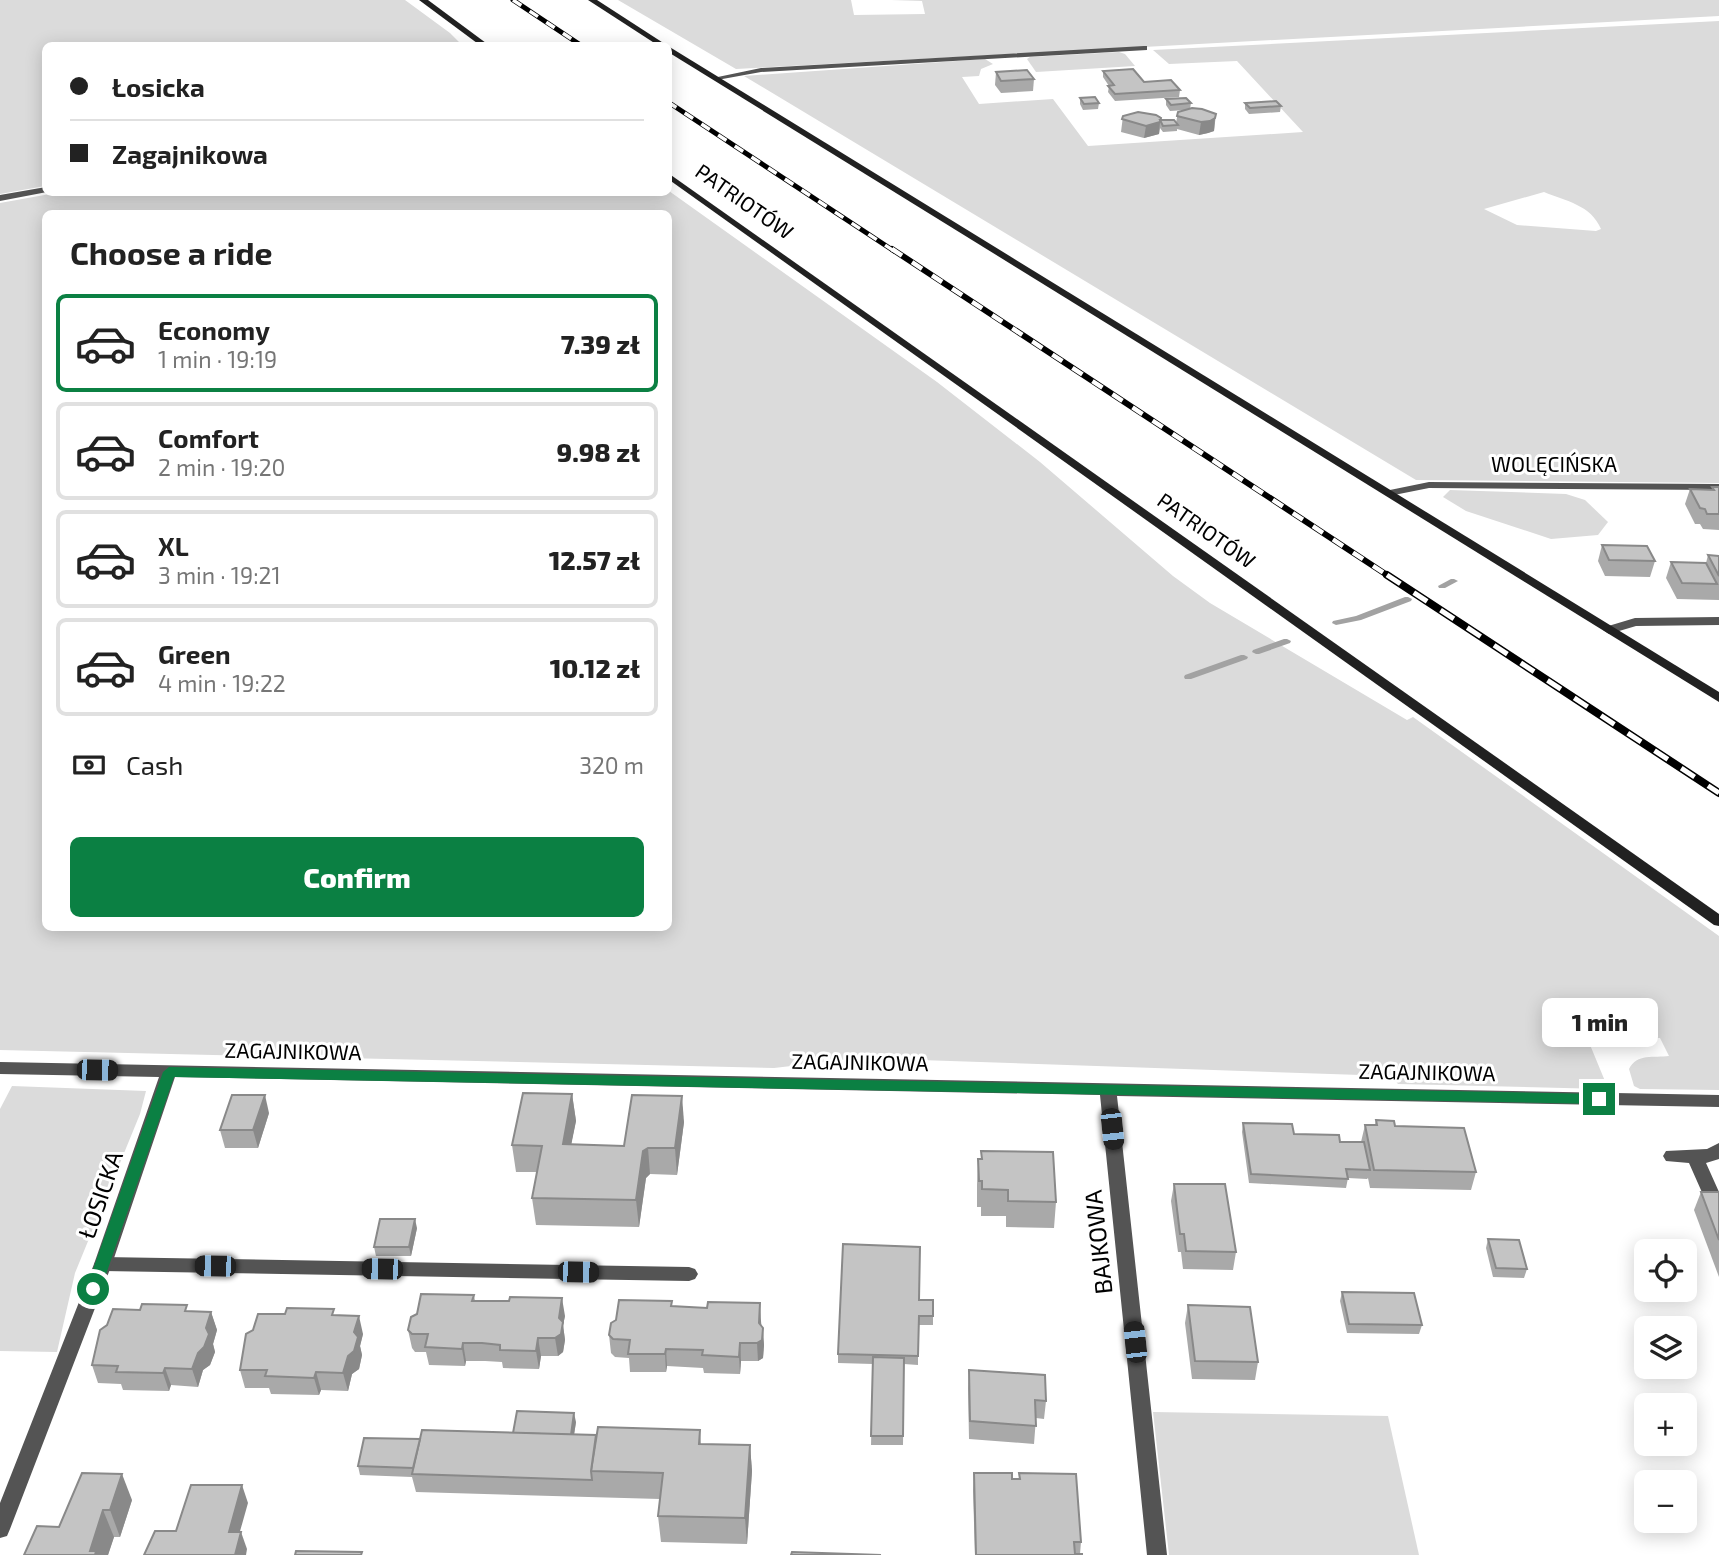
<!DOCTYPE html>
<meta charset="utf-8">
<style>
:root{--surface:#fff;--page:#f6f6f6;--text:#222;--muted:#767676;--line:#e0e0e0;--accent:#0b8043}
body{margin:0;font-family:"Exo 2",sans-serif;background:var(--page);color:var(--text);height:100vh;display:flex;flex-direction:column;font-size:26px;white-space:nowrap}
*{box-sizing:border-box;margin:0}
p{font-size:23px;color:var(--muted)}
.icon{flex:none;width:38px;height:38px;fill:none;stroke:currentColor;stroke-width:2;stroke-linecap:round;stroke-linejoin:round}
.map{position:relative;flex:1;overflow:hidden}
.sheet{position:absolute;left:42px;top:210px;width:630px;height:721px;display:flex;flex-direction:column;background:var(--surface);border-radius:10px;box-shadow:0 4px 18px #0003}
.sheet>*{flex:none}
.top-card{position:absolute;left:42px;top:42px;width:630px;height:154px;border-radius:10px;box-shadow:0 4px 18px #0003;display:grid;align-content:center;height:154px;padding:0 28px;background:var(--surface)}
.buttons{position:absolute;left:1634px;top:1239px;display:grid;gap:14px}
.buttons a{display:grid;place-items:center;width:63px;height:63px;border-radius:10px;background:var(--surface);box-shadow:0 4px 18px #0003;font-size:35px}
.end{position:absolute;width:32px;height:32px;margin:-16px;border:9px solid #0b8043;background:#fff;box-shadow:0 0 0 4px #fff}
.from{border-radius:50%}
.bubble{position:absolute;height:49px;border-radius:10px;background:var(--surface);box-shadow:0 4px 18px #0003;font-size:23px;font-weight:800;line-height:49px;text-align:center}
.car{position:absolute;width:21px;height:42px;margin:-21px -10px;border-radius:9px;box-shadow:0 0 5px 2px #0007;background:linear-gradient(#222 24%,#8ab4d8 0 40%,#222 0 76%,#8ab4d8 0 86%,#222 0)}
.top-card b{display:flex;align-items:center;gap:24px;height:66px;font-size:26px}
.top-card b+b{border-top:2px solid var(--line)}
.top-card i{width:18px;height:18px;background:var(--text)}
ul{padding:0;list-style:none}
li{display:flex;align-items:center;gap:21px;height:98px;margin:0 14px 10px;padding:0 14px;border:4px solid var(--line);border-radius:10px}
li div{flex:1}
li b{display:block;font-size:26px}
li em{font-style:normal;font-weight:800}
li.current{border-color:var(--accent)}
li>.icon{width:63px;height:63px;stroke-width:1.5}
h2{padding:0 28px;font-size:32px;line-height:84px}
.pay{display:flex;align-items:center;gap:18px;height:77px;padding:0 28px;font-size:26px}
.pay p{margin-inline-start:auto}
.button{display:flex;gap:14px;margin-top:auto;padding:14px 28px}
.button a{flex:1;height:80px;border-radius:10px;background:var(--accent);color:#fff;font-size:28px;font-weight:800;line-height:80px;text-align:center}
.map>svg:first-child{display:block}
.green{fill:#dbdbdb;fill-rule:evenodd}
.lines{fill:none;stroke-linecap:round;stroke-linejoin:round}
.stream{fill:#a2a2a2;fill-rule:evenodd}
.lane{fill:#545454;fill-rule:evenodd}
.street{fill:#545454;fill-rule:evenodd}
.secondary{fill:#212121;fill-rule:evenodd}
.rail-far2-casing{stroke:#000;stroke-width:5}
.rail-far1-casing{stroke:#000;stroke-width:6}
.rail-casing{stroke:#000;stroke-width:8}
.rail-far2{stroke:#fff;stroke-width:3.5;stroke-dasharray:10;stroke-linecap:butt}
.rail-far1{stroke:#fff;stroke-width:4.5;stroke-dasharray:12;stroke-linecap:butt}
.rail{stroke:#fff;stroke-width:5;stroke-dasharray:16;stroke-linecap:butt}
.wall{fill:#a9a9a9}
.shaded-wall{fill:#898989}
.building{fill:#c4c4c4;stroke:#898989;stroke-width:2}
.route{fill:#0b8043}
.labels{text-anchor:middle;stroke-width:6;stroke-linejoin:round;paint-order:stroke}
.street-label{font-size:21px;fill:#000;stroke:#fff}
.near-street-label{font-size:24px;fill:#000;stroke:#fff}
</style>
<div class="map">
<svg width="1719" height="1555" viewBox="0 0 1719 1555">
<rect width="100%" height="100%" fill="#fff"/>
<g class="green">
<path d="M0 0H405L450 33 462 45 46 46 45 186 0 194Z"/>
<path d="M618 0H851L854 15 925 14 922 1 891 0H1719V16L736 69Z"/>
<path d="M1719 21V483L1416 480 744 76 985 59 993 64 981 69 979 76 962 77 979 104 1053 99 1088 146 1303 132 1237 61 1169 64 1153 50ZM1544 192C1566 201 1591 205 1601 229L1596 231 1517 225 1484 209Z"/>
<path d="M1119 52 1125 54 1135 66 1036 72 1027 59 1030 57Z"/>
<path d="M669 191 937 382 1040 462 1173 576 1210 603 1407 720 1413 717 1719 936V1090L1640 1089 1634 1086 1629 1069C1637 1053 1654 1058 1669 1056L1660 1038C1626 1038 1615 1038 1599 1005L1574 1006 1607 1086 1604 1089 1398 1084 1391 1076 860 1058 774 1068 0 1050V203L61 192ZM46 214H668V928H46Z"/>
<path d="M1450 490 1566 494 1585 500 1608 522 1598 535 1551 539 1466 511 1443 497Z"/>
<path d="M12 1086 146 1091 140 1114 75 1273 57 1352 0 1351V1109Z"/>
<path d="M1153 1412 1388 1416 1419 1555H1169Z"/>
</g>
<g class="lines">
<g class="stream">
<path d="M1451 579H1454L1458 581 1445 588H1439L1438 586Z"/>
<path d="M1405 597H1408L1412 599 1411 601 1361 620 1336 625 1332 623 1333 621 1356 616Z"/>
<path d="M1284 639H1287L1291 641 1290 643 1259 654H1256L1252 652 1253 650Z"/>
<path d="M1241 655H1244L1248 657 1247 659 1191 679H1185L1184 677 1185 675Z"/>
</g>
<g class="lane">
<path d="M1144 46H1147V50L761 72 717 80 713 78 761 68Z"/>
<path d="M1719 1143V1159L1706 1163 1719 1192 1718 1217 1712 1215 1689 1163 1666 1161 1663 1156 1666 1151 1707 1149Z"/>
<path d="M103 1257 689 1267 695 1269 698 1274 695 1279 689 1281 103 1271 97 1269 94 1264 97 1259Z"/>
</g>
<g class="street">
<path d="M46 187 47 192 0 201V195Z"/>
<path d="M1429 482 1719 484V490L1429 488 1389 496 1383 493 1385 491Z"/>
<path d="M1719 617V625L1636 626 1609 634 1603 630 1605 627 1635 618Z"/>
<path d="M0 1062 1719 1095V1107L1117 1096 1167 1555H1147L1100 1095 175 1077 112 1264 10 1529 7 1536 0 1538V1503L94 1264 159 1077 0 1074Z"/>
</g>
<g class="secondary">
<path d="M419 0H428L490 46H481Z"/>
<path d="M588 0H597L668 46H659Z"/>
<path d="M668 46 1719 692V702L668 52Z"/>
<path d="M668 173 1719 914V926L1714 925 668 179Z"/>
</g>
<g class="rail-far2-casing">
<g id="rail-far2">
<path d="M513 0 582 46"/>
<path d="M668 102 894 251"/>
</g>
</g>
<g class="rail-far1-casing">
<path id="rail-far1" d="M892 249 1390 577"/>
</g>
<g class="rail-casing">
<path id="rail" d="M1387 575 1719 793"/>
</g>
<use href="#rail-far2" class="rail-far2"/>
<use href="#rail-far1" class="rail-far1"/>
<use href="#rail" class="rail"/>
</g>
<g class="wall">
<path d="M1103 71 1180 90 1179 97 1115 101 1108 92 1109 86 1103 77Z"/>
<path d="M996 72 1034 79 1033 91 1001 93 995 85Z"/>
<path d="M1080 98 1099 103 1098 109 1083 110 1080 104Z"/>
<path d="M1166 99 1191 103 1190 109 1216 114 1214 131 1208 133 1199 135 1177 129V131L1163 132 1160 128 1159 134 1144 138 1121 132 1123 116 1176 123 1178 112 1186 110 1170 111 1166 105Z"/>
<path d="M1245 103 1281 106 1280 112 1249 114 1245 109Z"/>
<path d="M1712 487H1719V530L1703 529 1700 524H1695L1685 504 1690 489 1712 490Z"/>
<path d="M1602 545 1655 561 1650 577 1605 576 1598 561Z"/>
<path d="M1708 555 1719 556V600L1677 599 1666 578 1671 562 1706 563Z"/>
<path d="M572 1094 576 1121 571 1144 624 1146 684 1122 677 1175 650 1174 646 1178 639 1227 536 1225 532 1198 537 1172H516L512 1145Z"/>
<path d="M269 1113 258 1148H225L220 1130Z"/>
<path d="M1376 1120 1395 1126 1476 1172 1471 1190 1370 1188 1368 1178 1367 1179 1348 1178 1346 1188 1249 1183 1242 1132 1243 1123 1294 1134 1340 1142H1361L1365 1125H1375Z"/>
<path d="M981 1151 1056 1202 1054 1228 1006 1227V1216H981V1207H977V1185L978 1159H981Z"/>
<path d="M1174 1184 1236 1252 1233 1270 1183 1269 1181 1252H1178L1171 1201Z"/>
<path d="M1701 1192H1719V1277L1694 1210Z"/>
<path d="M417 1228 411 1256H376L374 1247Z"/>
<path d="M1488 1239 1527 1269 1524 1278 1493 1277 1486 1248Z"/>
<path d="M1342 1292 1422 1325 1419 1334 1347 1333 1340 1301Z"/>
<path d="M474 1295 475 1301 565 1316 563 1325 565 1340 563 1352 558 1356H541L539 1369 503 1368 502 1362 485 1361H466L465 1366 429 1365 426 1352H415L412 1348 408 1330Z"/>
<path d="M919 1300H933V1325H918V1365L904 1364 903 1445H871L873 1364 838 1363V1354Z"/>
<path d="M1188 1305 1258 1362 1255 1380 1192 1379 1185 1323Z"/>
<path d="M672 1306 761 1321 764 1345 763 1358 758 1361H741L740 1374 704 1373 703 1368 667 1366 666 1372H630L629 1358 615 1357 611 1353 609 1335Z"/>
<path d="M189 1312H211L217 1330 213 1344 215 1352 210 1365 203 1370 198 1387 171 1385 169 1391 123 1390 121 1384 98 1383 92 1365Z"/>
<path d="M335 1315 363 1334 360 1346 362 1355 359 1369 352 1374 348 1391 321 1390 319 1395 271 1394 269 1388H245L240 1370Z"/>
<path d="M969 1370 1046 1401 1044 1419 1036 1418 1034 1444 969 1439 968 1388Z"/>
<path d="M576 1422 574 1435H596L700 1430 701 1444 750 1445 752 1471 747 1544 661 1542 658 1516 660 1499 416 1492 412 1477 360 1475 358 1466 420 1439 513 1433Z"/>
<path d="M974 1473 1012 1479H1019V1473L1081 1542 1080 1554 1082 1555H975L973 1490Z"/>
<path d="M132 1500 120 1537H114L108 1555H24L59 1527Z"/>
</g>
<g class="shaded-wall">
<path d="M1215 118 1214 131 1208 133 1199 135 1201 122Z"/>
<path d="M1160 122 1159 134 1144 138 1146 126Z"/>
<path d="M572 1094 576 1121 566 1171 563 1144Z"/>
<path d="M265 1095 269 1113 258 1148 253 1130Z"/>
<path d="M682 1096 684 1122 677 1175 675 1148Z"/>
<path d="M648 1148 650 1174 646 1178 639 1227 636 1200 643 1151Z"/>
<path d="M415 1219 417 1228 411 1256 409 1247Z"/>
<path d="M562 1298 565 1316 563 1325 565 1340 563 1352 558 1356 555 1338Z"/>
<path d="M760 1303 761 1321 760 1341 759 1323Z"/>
<path d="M211 1312 217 1330 213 1344 215 1352 210 1365 203 1370 198 1387 192 1369Z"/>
<path d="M359 1316 363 1334 360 1346 362 1355 359 1369 352 1374 348 1391 343 1373Z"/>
<path d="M763 1328 764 1345 763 1358 758 1361 757 1343Z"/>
<path d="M538 1338 541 1356 539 1369 536 1351Z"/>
<path d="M463 1343 466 1361 465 1366 462 1349Z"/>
<path d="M740 1343 741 1361 740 1374 739 1357Z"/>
<path d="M666 1349 667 1366 666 1372 665 1354Z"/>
<path d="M165 1368 171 1385 169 1391 163 1373Z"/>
<path d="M316 1372 321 1390 319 1395 314 1378Z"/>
<path d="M574 1413 576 1422 571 1453 570 1444Z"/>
<path d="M750 1445 752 1471 747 1544 745 1518Z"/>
<path d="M122 1474 132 1500 120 1537 110 1510Z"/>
<path d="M242 1485 248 1503 235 1549 229 1532Z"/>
<path d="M103 1510 114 1537 108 1555H91L90 1551Z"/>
<path d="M241 1532 247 1549 246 1555H235Z"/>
</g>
<g class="building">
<path d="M1133 69 1144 82 1171 80 1180 90 1115 94 1108 86 1114 85 1103 71Z"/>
<path d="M1027 70 1034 79 1001 81 996 72Z"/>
<path d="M1095 97 1099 103 1084 104 1080 98Z"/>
<path d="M1186 98 1191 103 1171 105 1166 99Z"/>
<path d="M1276 101 1281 106 1250 108 1245 103Z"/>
<path d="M1192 108 1202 109 1216 114 1215 118 1210 121 1201 122 1177 116 1178 112Z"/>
<path d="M1138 112 1156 115 1161 118 1160 122 1146 126 1122 119 1123 116Z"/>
<path d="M1160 120H1174L1178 125 1163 126Z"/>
<path d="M1712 487H1719V514H1707L1705 509 1700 508 1690 489 1714 490Z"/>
<path d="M1602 545 1647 546 1655 561 1609 560Z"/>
<path d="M1708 555 1719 556V576Z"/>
<path d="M1671 562 1706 563 1717 584 1682 583Z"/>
<path d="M523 1093 572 1094 563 1144 624 1146 632 1095 682 1096 675 1148H648L643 1151 636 1200 532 1198 542 1146 512 1145Z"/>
<path d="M232 1095H265L253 1130H220Z"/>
<path d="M1376 1120 1394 1121 1395 1126 1464 1128 1476 1172 1374 1170 1365 1125H1377Z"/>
<path d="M1243 1123 1292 1124 1294 1134 1339 1135 1340 1142H1364L1370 1170 1346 1169 1348 1179 1251 1174Z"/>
<path d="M981 1151 1053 1152 1056 1202 1008 1201V1190L982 1189V1181H979L978 1159H982Z"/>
<path d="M1174 1184H1225L1236 1252 1186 1251 1184 1234H1180Z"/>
<path d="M1701 1192H1719V1240Z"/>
<path d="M380 1219H415L409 1247H374Z"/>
<path d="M1488 1239 1519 1240 1527 1269 1496 1268Z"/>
<path d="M843 1244 920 1247 919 1300H933V1316H919L918 1356 838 1354Z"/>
<path d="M1342 1292 1414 1293 1422 1325 1349 1324Z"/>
<path d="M421 1294 474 1295 472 1301H509L510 1297 562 1298 559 1318 563 1322 561 1334 555 1338H538L536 1351 500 1350V1345L482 1343H463L462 1349 425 1347 428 1334H412L408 1330 411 1317 417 1314Z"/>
<path d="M619 1300 672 1301 671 1306 707 1308 708 1302 760 1303 759 1323 763 1328 762 1340 757 1343H740L739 1357 702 1355 703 1350 666 1349 665 1354H628L630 1340 613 1339 609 1335 611 1323 616 1320Z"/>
<path d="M142 1304 187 1305 185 1311 211 1312 206 1328 209 1334 204 1347 198 1353 192 1369 165 1368 163 1373 116 1372 118 1366 92 1365 100 1330 107 1325 113 1309 140 1310Z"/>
<path d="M1188 1305 1250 1307 1258 1362 1195 1361Z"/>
<path d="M287 1308 334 1309 332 1315 359 1316 354 1332 358 1337 354 1351 348 1356 343 1373 316 1372 314 1378 265 1376 267 1370H240L246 1334 253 1330 258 1314H285Z"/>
<path d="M873 1357 904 1358 903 1436H871Z"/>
<path d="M969 1370 1045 1375 1046 1401 1035 1400 1036 1426 970 1421Z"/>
<path d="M517 1411 574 1413 571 1435 513 1433Z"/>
<path d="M598 1427 700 1430 699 1444 750 1445 745 1518 658 1516 663 1473 591 1471Z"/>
<path d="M422 1430 596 1435 591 1471 592 1480 412 1474Z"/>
<path d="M364 1438 420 1439 413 1468 358 1466Z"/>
<path d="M82 1473 122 1474 110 1510H103L90 1551H96L95 1555H24L37 1526 59 1527Z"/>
<path d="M974 1473H1012V1479H1020L1019 1473 1076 1474 1081 1542H1074L1075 1554H1082V1555H976Z"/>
<path d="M191 1485H242L229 1532H241L235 1555H144L155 1531H176Z"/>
<path d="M296 1551 362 1552 361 1555H295Z"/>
<path d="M792 1552 881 1555H791Z"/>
</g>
<path class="route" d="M169 1067 1599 1094 1606 1099 1599 1104 174 1077 101 1289 93 1295 88 1294 86 1289 163 1072Z"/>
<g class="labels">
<g class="street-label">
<text transform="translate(744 202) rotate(35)" y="7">PATRIOTÓW</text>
<text x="1554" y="472">WOLĘCIŃSKA</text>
<text transform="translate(1206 531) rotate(35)" y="7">PATRIOTÓW</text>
<text transform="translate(293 1052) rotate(1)" y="7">ZAGAJNIKOWA</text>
<text transform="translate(860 1063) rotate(1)" y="7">ZAGAJNIKOWA</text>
<text transform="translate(1427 1073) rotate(1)" y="7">ZAGAJNIKOWA</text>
</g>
<g class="near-street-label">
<text transform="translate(101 1195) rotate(-71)" y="8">ŁOSICKA</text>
<text transform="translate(1099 1242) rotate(-96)" y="8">BAJKOWA</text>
</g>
</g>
</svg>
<div class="buttons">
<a><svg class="icon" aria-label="locate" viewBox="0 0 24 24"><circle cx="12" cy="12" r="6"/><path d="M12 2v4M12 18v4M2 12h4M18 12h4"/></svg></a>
<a><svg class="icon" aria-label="layers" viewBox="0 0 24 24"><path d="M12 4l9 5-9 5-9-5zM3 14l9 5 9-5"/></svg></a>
<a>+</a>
<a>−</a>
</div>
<i class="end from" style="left:93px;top:1289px"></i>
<i class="end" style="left:1599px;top:1099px"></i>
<div class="bubble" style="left:1542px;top:998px;width:116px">1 min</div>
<i class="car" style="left:97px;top:1070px;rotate:91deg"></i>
<i class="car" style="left:1112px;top:1129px;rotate:174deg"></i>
<i class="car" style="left:215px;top:1266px;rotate:271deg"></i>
<i class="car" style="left:382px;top:1269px;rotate:271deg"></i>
<i class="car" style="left:578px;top:1272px;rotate:91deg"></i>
<i class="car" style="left:1135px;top:1342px;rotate:354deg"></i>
<div class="top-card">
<b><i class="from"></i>Łosicka</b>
<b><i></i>Zagajnikowa</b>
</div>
<section class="sheet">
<h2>Choose a ride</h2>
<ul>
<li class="current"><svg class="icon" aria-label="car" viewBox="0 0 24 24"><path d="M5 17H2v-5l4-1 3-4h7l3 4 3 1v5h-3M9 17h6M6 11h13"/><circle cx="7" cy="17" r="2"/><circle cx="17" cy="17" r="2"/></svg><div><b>Economy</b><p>1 min · 19:19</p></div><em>7.39 zł</em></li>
<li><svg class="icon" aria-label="car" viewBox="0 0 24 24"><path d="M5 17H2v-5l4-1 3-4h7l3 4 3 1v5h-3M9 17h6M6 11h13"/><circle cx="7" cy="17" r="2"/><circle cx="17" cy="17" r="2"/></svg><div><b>Comfort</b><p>2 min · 19:20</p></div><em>9.98 zł</em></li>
<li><svg class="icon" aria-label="car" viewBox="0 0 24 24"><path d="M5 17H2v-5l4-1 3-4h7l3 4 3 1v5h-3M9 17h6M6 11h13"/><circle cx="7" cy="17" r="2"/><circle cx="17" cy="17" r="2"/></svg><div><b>XL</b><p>3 min · 19:21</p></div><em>12.57 zł</em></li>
<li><svg class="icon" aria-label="car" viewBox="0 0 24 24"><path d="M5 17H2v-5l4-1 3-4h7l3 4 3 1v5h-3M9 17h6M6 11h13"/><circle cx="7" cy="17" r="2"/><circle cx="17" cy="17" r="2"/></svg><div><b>Green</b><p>4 min · 19:22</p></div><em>10.12 zł</em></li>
</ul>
<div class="pay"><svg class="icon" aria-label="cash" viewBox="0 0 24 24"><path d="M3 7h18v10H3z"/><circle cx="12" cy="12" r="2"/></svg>Cash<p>320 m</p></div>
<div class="button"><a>Confirm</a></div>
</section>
</div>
